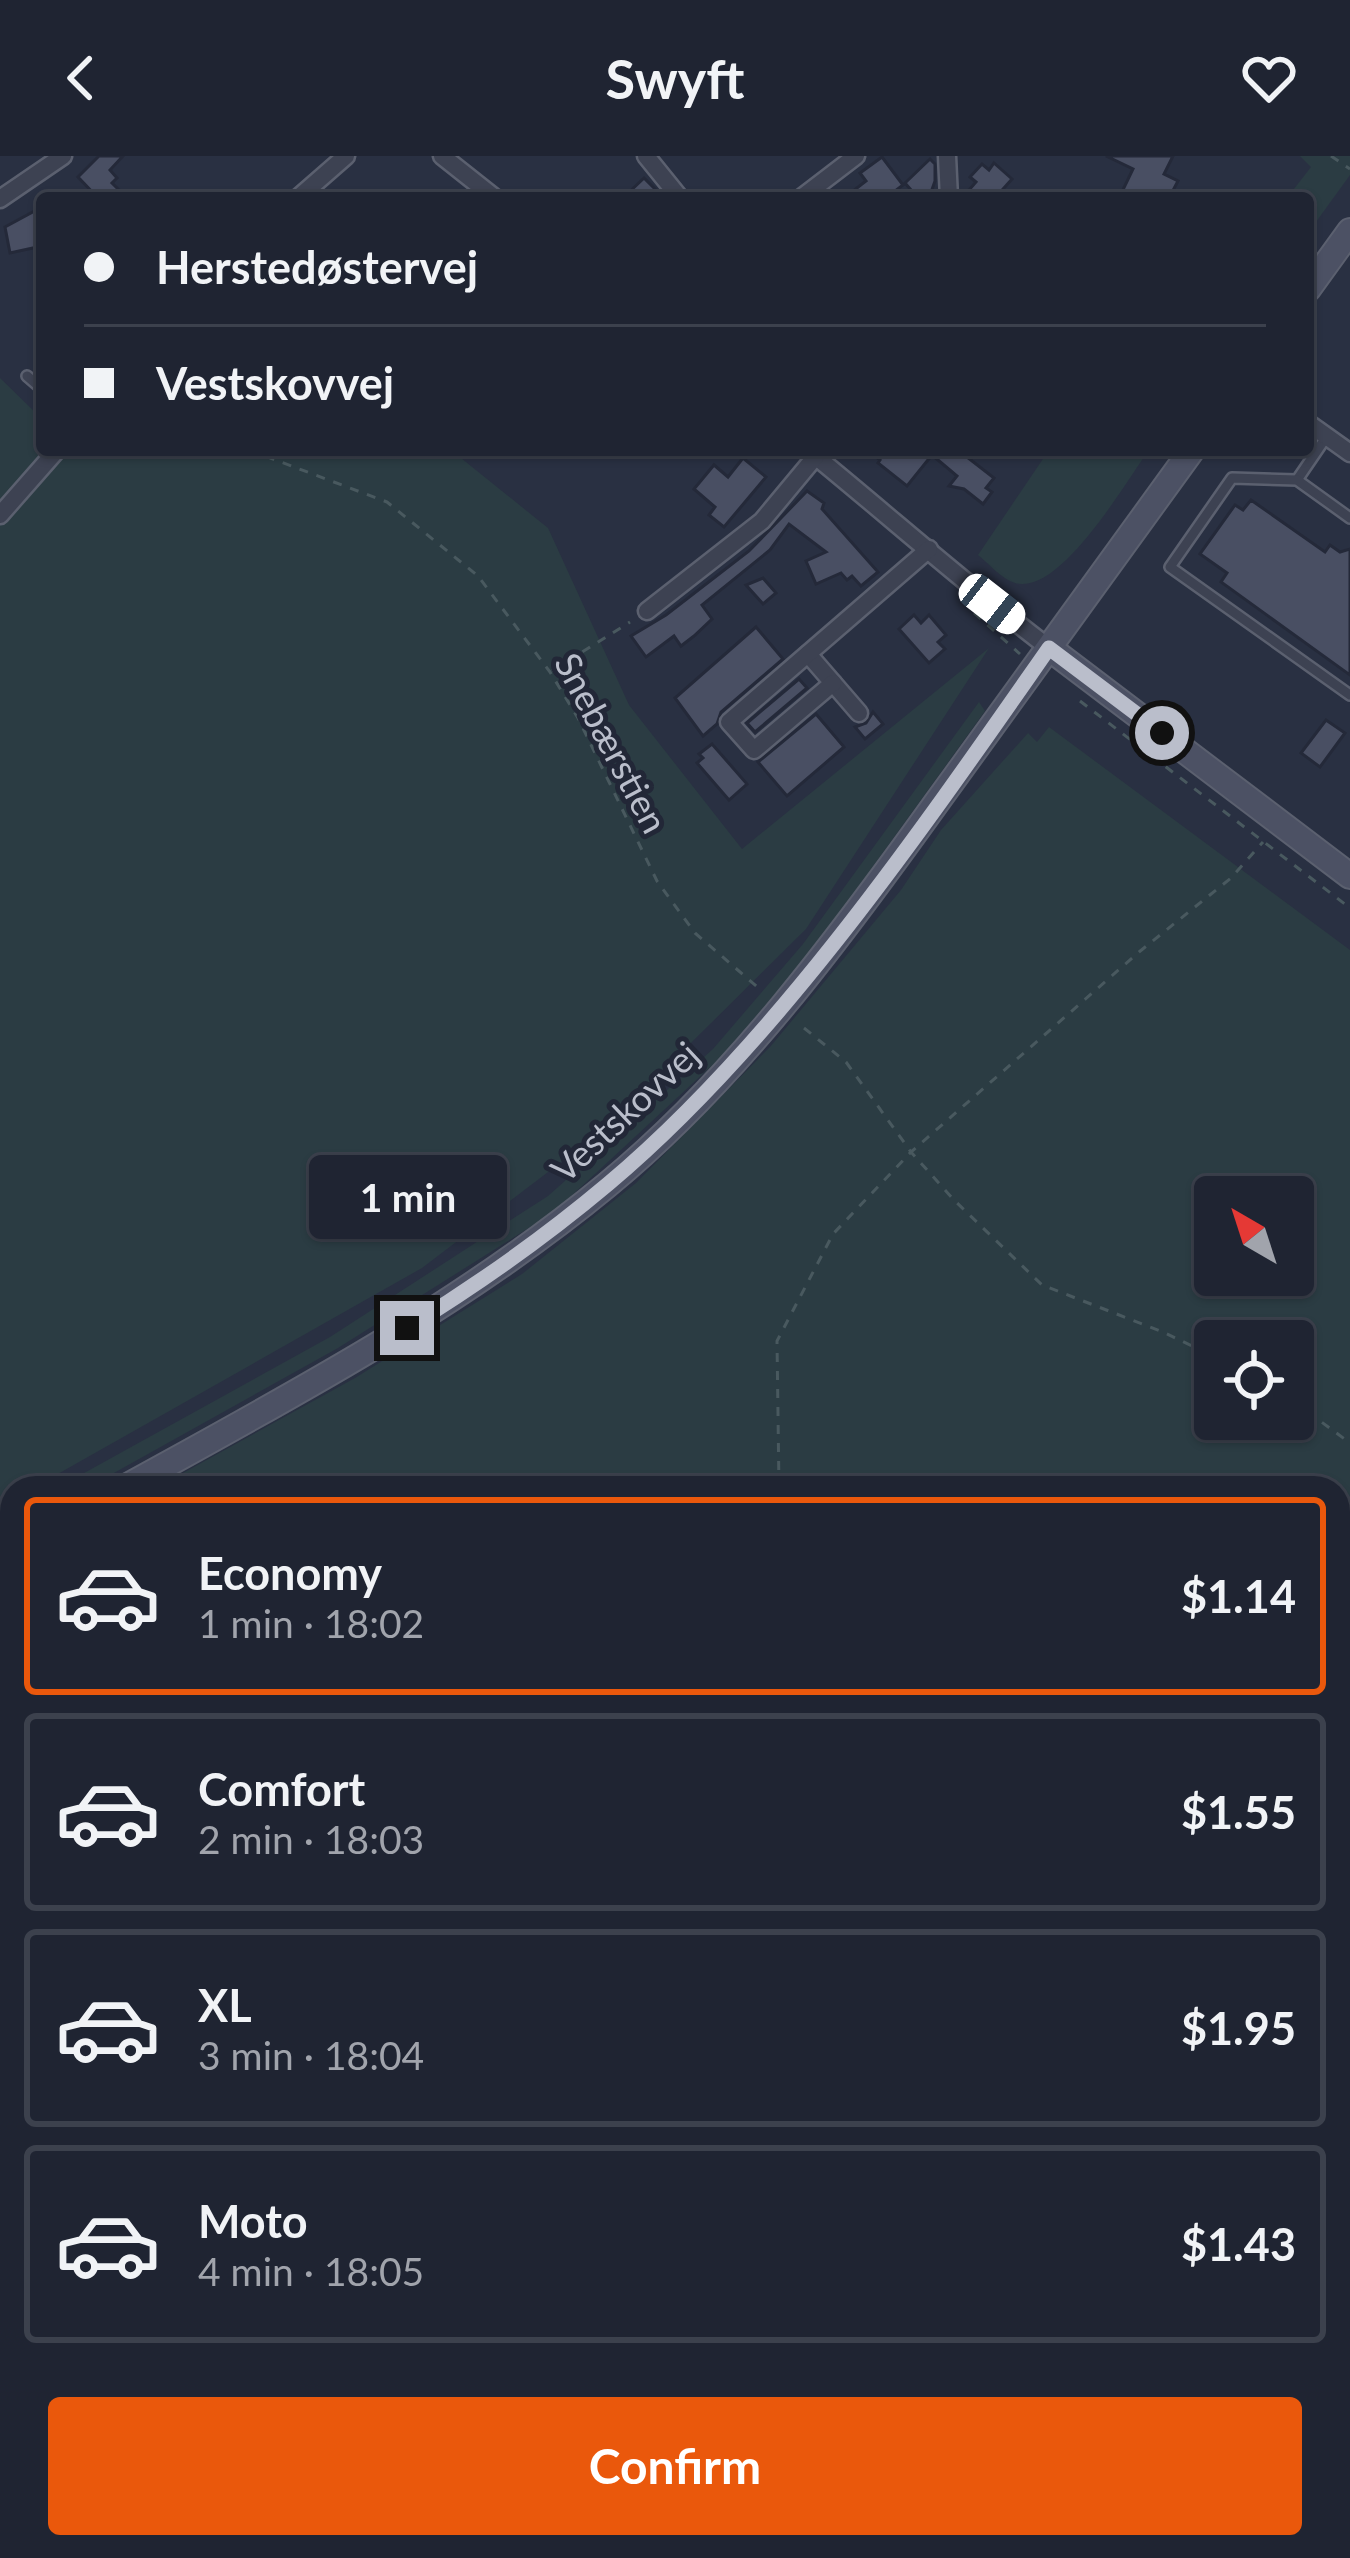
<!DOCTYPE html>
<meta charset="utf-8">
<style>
:root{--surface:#1f2432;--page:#272c3a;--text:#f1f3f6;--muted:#a1a4ac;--line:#3c414d;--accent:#ea580c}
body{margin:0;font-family:Lato,sans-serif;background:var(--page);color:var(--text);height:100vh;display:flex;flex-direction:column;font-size:45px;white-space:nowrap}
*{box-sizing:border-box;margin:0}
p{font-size:39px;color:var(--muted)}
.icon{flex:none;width:66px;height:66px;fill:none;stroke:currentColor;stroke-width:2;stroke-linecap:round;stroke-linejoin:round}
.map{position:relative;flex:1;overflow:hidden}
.drawer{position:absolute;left:0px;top:1320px;width:1350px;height:1083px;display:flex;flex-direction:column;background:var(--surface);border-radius:36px 36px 0 0;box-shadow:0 3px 9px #0004,0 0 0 3px var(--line)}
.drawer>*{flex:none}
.guide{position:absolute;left:36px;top:36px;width:1278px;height:264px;border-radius:12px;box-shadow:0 3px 9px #0004,0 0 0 3px var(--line);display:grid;align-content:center;height:264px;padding:0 48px;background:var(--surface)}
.needle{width:78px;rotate:321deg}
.buttons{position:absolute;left:1194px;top:1020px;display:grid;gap:24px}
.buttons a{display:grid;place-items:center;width:120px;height:120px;border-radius:12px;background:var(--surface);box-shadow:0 3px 9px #0004,0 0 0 3px var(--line);font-size:60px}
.end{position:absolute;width:54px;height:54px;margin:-27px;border:15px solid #babecb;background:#111;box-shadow:0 0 0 6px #111}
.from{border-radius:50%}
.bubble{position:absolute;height:84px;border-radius:12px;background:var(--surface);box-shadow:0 3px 9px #0004,0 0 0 3px var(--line);font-size:39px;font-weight:700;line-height:84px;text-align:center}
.car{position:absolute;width:36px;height:72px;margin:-36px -18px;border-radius:15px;box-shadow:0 0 9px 3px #0007;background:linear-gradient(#fff 24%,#345 0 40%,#fff 0 76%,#345 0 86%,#fff 0)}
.guide b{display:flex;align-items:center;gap:42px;height:114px;font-size:45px}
.guide b+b{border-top:3px solid var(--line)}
.guide i{width:30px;height:30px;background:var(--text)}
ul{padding:21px 0 0;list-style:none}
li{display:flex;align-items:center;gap:36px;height:198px;margin:0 24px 18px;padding:0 24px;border:6px solid var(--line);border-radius:12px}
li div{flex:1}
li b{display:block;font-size:45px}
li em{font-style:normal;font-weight:700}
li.current{border-color:var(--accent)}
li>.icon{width:108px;height:108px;stroke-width:1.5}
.primary-button{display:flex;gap:24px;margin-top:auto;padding:24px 48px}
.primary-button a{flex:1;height:138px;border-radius:12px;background:var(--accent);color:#fff;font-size:48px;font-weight:700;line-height:138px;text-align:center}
header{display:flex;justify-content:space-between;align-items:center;height:156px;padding:0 48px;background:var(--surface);font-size:54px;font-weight:700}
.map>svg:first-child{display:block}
.green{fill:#2b3c43;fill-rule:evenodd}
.water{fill:#424c6b}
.building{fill:#494f63;stroke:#242939;stroke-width:3}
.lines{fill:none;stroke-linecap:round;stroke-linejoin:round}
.lane-casing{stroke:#5b606f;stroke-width:14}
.street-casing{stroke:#5b606f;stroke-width:21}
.secondary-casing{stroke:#5b606f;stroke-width:28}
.path{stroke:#49595f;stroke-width:3;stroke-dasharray:9 9;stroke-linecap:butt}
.lane{stroke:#3d4252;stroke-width:9}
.street{stroke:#3d4252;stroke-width:16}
.secondary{stroke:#4c5164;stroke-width:24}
.route{stroke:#babecb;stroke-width:15}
.labels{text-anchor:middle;stroke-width:10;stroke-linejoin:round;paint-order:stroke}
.street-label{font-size:36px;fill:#babecb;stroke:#222737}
</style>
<header><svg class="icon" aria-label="back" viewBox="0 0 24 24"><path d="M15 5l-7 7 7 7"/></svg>Swyft<svg class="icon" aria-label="heart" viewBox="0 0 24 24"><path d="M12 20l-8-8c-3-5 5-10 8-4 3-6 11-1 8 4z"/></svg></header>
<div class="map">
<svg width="1350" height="2402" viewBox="0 0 1350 2402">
<rect width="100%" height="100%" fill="#293042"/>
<g class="green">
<path d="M1300 0H1350V19L1308 77V42H1287L1311 11Z"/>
<path d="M0 222 42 263V294H451L548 372 629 549 742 693 989 492 806 773 602 975 422 1112 33 1332H12V1344L0 1350Z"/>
<path d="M1049 294H1149C1125 327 1060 440 1015 427 1002 423 989 408 978 399Z"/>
<path d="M979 546 985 555 812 795 720 902 554 1056 338 1192 87 1332H57L330 1181 548 1040 713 893 803 788Z"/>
<path d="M1049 571 1350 794V2324L1338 2333V1332H156L355 1222 522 1118 636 1027 770 891 901 734 941 674 1028 577 1037 586ZM1215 1041H1293V1119H1215ZM1215 1185H1293V1263H1215Z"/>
<path d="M12 1411V2368L0 2377V1418Z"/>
<path d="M36 2391H186L193 2402H19Z"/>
<path d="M250 2391H322L330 2402H257Z"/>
<path d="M388 2391H1004L988 2402H371Z"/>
<path d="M1184 2391H1263L1249 2402H1190Z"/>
</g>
<path class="water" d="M0 1884 12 1886V2076L0 2079Z"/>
<g class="building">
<path d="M99 0H123L110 14 117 22 112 27 118 33 109 42H98L78 21Z"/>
<path d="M1106 0H1173L1164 18 1178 25 1169 42H1119L1133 13Z"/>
<path d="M882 1 903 29 886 42H844L866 25 860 17Z"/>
<path d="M930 3 935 8V25L929 42H918L905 27Z"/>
<path d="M994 7 1012 23 995 42H962L976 26 970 21 982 8 989 14Z"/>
<path d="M644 22 656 34 648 42H623Z"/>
<path d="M42 51V90L10 97 5 71Z"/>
<path d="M868 294H958L994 322 986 332 992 336 983 348 964 333 949 330 957 320 932 299 907 330 878 307 880 304Z"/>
<path d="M743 302 766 321 724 371 709 359 715 351 694 333 714 309 728 321Z"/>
<path d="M807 335 824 347 822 353 878 416 861 430 852 420 847 424 841 417 816 428 806 405 826 396 789 368 770 394 702 449 712 463 694 480 681 490 674 480 646 501 631 480 666 459 749 395Z"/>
<path d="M1251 344 1325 396 1330 389 1340 396 1350 393V519L1221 426 1227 417 1200 398 1235 349 1243 354Z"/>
<path d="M763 422 776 437 763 448 746 429Z"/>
<path d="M914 459 921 467 929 459 946 479 938 486 945 493 929 507 899 473Z"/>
<path d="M756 471 783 503 721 556 717 568 703 580 675 542Z"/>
<path d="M799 523 807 532 755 576 747 567Z"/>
<path d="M873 556 883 568 865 583 855 571 866 567Z"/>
<path d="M816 558 844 591 787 640 758 606Z"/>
<path d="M1326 564 1345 577 1320 611 1301 597Z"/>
<path d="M712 588 747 628 729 644 697 607 703 602 699 598Z"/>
</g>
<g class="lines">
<g class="lane-casing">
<g id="lane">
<path d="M27 220 42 233"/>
<path d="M1297 324 1327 280"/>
<path d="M1350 362 1297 324 1232 322 1170 411 1350 539"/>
</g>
</g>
<g class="street-casing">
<g id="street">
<path d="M442 0 495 42"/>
<path d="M646 0 680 42"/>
<path d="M947 0 949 42"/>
<path d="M298 42 346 0"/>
<path d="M801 42 856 0"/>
<path d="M0 43 63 0"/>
<path d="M1308 267 1350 297"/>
<path d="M808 294C889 360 966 429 1049 492"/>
<path d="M0 359 57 294"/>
<path d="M647 455 762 365 816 300"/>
<path d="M808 498 859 557"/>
<path d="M833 527 754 594 729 566 929 393"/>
<path d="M1338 2339 1350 2330"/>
<path d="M1254 2402 1269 2391"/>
</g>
</g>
<g class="secondary-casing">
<g id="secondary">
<path d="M1308 133 1350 75"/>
<path d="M1049 492 1350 720"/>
<path d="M124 1332C291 1240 459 1151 607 1029 735 924 841 780 937 646 1022 529 1107 411 1192 294"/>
<path d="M0 1401 12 1394"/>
</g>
</g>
<g class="path">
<path d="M1331 0 1350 13"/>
<path d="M249 294 387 346 478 420 550 516 578 562 657 725 695 777 762 835"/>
<path d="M974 457 1020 498"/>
<path d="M552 515 630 466"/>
<path d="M1080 545 1350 752"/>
<path d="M804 872 846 906 911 996 954 1044 1042 1129 1163 1176 1215 1201"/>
<path d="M1293 1245 1350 1287"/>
<path d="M779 1332 777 1185 833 1078 911 996 1139 796 1231 722 1263 686"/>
<path d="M1338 1339 1350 1336"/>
<path d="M0 1574 12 1580"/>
<path d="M0 1640 6 1680 0 1698"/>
<path d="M0 1744 12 1737"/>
<path d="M0 2157 12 2150"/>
<path d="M1338 2386 1350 2377"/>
<path d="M899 2402 907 2391"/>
<path d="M1317 2402 1331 2391"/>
</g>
<use href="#lane" class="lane"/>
<use href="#street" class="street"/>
<use href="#secondary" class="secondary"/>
</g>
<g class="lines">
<path class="route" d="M407 1172C477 1129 545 1081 608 1028 777 886 923 672 1049 492L1162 577"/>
</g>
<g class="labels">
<g class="street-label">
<text transform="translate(611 587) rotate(62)" y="13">Snebærstien</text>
<text transform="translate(625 956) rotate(-43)" y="13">Vestskovvej</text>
</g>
</g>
</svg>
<div class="buttons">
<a><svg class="needle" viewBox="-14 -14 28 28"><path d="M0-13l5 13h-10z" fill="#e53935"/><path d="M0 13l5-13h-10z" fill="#a1a4ac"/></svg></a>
<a><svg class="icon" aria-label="locate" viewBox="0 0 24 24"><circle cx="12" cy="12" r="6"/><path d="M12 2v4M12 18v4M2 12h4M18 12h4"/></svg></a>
</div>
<i class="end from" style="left:1162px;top:577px"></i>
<i class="end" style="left:407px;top:1172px"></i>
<div class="bubble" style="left:309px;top:999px;width:198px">1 min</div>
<i class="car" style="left:992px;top:448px;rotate:128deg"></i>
<div class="guide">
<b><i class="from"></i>Herstedøstervej</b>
<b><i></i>Vestskovvej</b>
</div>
<section class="drawer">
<ul>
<li class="current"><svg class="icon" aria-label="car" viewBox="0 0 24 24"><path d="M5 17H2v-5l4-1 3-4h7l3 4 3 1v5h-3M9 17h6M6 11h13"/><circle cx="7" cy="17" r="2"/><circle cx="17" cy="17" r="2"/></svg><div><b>Economy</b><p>1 min · 18:02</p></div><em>$1.14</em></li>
<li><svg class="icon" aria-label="car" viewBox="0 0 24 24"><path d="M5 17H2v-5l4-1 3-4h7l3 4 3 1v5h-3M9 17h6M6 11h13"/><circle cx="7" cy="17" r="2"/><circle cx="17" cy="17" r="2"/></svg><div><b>Comfort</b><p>2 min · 18:03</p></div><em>$1.55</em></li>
<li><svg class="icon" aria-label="car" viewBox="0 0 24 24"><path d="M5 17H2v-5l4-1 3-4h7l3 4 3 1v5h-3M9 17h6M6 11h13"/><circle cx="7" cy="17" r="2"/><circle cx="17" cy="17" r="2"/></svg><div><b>XL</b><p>3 min · 18:04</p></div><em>$1.95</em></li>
<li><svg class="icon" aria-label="car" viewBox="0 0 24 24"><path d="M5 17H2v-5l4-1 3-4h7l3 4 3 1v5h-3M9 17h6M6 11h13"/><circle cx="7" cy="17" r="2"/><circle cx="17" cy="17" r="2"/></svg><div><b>Moto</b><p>4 min · 18:05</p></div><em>$1.43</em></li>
</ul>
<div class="primary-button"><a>Confirm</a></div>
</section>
</div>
